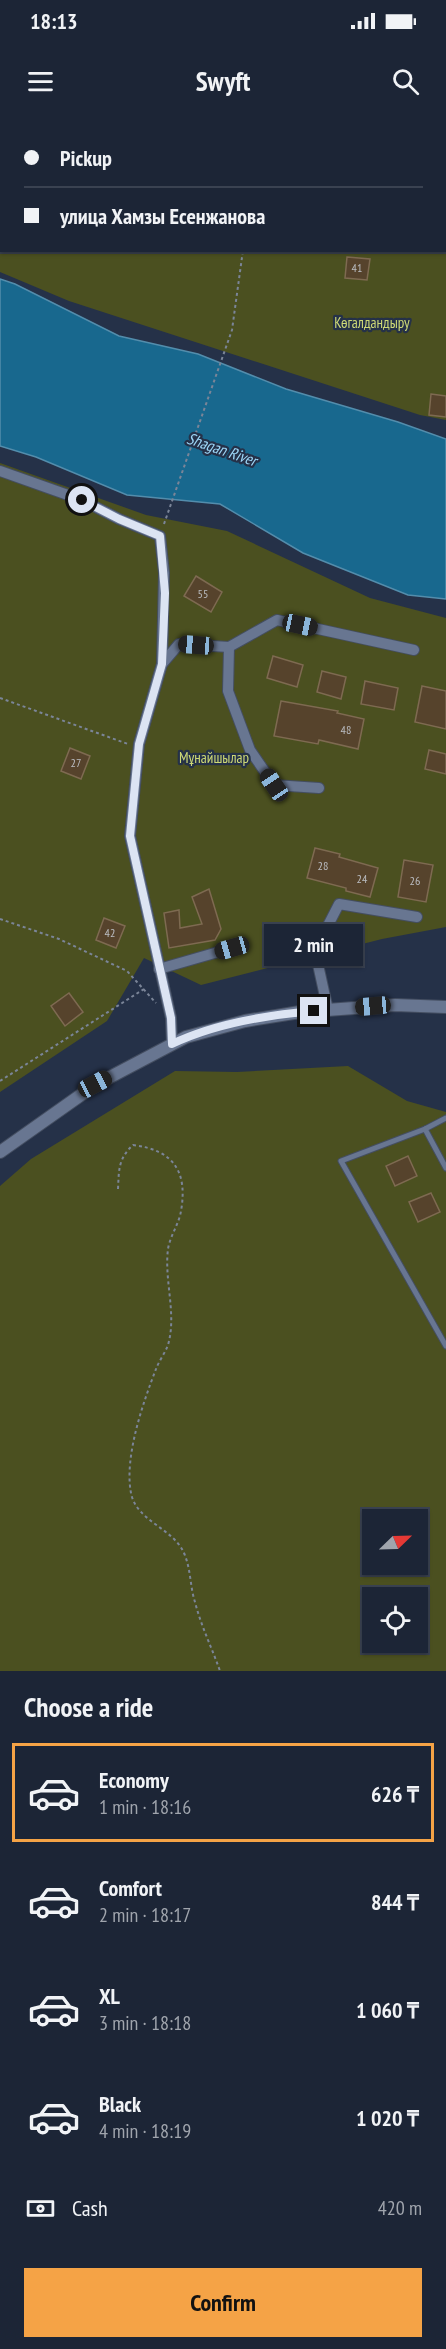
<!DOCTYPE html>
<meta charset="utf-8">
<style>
:root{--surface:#1c2536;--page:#293142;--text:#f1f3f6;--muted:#a0a5ad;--line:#3a4251;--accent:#f5a346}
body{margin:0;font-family:"PT Sans Narrow",sans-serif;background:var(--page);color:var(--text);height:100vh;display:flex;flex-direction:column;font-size:22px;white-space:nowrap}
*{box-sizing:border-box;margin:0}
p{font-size:20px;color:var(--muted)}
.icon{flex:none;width:33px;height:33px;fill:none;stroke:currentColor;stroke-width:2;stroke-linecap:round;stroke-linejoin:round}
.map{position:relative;height:1551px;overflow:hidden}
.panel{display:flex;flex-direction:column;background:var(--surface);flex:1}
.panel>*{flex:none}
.hud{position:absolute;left:0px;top:0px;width:447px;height:132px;box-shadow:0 2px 4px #0004,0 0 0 2px var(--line);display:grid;align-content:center;height:132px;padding:0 24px;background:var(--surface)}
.needle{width:39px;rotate:67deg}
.controls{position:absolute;left:362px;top:1389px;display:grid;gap:12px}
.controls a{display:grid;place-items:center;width:66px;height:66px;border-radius:0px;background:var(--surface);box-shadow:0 2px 4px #0004,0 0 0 2px var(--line);font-size:30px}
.end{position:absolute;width:27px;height:27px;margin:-14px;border:8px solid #dce4f3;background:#111;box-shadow:0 0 0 3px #111}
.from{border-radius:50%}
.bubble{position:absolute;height:42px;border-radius:0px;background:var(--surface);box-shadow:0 2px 4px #0004,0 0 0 2px var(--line);font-size:20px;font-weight:700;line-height:42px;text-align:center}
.car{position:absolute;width:18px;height:36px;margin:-18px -9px;border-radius:8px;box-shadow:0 0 4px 2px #0007;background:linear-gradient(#222 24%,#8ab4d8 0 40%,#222 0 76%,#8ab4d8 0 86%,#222 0)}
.hud b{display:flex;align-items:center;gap:21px;height:57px;font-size:22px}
.hud b+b{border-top:2px solid var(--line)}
.hud i{width:15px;height:15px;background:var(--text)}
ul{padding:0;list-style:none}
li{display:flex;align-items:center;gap:18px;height:99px;margin:0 12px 9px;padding:0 12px;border:3px solid transparent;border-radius:0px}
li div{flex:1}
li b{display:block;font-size:22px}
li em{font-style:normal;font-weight:700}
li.on{border-color:var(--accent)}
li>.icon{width:54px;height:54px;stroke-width:1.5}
h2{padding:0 24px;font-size:27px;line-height:72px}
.pay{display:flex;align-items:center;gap:15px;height:66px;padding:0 24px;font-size:22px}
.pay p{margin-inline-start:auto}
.button{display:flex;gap:12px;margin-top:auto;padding:12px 24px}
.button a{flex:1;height:69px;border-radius:0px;background:var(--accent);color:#111;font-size:24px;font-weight:700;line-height:69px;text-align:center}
.status{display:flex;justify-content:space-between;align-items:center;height:42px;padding:0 30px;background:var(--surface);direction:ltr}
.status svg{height:16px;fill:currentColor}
header{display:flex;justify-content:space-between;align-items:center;height:78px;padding:0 24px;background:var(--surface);font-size:27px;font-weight:700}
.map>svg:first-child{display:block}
.green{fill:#4b5020;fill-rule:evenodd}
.water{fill:#18688e;stroke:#538dac;stroke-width:1.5}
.building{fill:#56432c;stroke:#7e6a51;stroke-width:1.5}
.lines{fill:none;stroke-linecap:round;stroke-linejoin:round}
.service-casing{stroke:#444e61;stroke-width:7}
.minor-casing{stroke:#444e61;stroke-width:12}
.tertiary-casing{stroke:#444e61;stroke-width:14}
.path{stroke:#7b8598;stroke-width:2;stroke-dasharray:3 3;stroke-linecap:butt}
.service{stroke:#687691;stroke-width:5}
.minor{stroke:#687691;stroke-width:10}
.tertiary{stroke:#687691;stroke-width:12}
.route{stroke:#dce4f3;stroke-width:8}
.labels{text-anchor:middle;stroke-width:4.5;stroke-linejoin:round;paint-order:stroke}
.number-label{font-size:12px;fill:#babcc1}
.park-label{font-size:15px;fill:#ced976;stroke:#253148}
.water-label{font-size:16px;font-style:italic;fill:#9dd6f7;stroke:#253148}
</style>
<div class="status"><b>18:13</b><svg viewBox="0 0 49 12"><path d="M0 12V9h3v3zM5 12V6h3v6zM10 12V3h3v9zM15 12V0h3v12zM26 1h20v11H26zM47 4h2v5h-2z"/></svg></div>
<header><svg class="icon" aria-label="menu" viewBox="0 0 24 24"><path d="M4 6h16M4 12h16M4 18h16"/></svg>Swyft<svg class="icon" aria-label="search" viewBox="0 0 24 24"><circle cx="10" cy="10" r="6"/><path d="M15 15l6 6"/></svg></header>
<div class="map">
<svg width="446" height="1551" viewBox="0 0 446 1551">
<rect width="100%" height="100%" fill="#253148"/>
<g class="green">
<path d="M0 0H446V300L420 295 69 181 0 152ZM2 2H446V130H2Z"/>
<path d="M0 343 146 395 227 411 370 478 446 498V807L382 819 201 865 144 838 107 901 0 972Z"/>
<path d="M348 946 407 981 446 992V1551H0V1066L31 1039 175 951 237 952ZM372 1400H417V1444H372ZM372 1478H417V1522H372Z"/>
</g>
<path class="water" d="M0 159 15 164 119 216 198 234 286 269 398 302 446 319V479L408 475 303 433 220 384 127 375 36 337 0 326Z"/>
<g class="building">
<path d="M347 137 370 139 367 160 345 158Z"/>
<path d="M431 274 446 276V297L429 295Z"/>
<path d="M196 456 222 472 211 492 184 476Z"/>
<path d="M273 536 303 545 297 567 267 558Z"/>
<path d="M322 551 346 557 341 579 317 572Z"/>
<path d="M365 561 398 568 394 590 361 584Z"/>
<path d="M422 566 446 571V609L415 602Z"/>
<path d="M281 581 338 591 337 593 364 599 358 629 319 620 318 624 274 616Z"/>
<path d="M70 628 90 636 81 659 61 651Z"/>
<path d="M429 630 446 634V654L425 649Z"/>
<path d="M315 728 340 734 339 737 378 748 370 777 346 771V768L307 758Z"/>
<path d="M404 740 433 745 426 782 398 777Z"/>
<path d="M209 769 221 809 215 820 169 828 164 793 179 790 180 808 202 804 192 777Z"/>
<path d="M104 798 125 806 116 828 96 820Z"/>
<path d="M69 873 83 892 65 906 51 886Z"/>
<path d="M408 1036 417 1056 395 1066 386 1046Z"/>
<path d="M431 1073 440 1092 418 1102 409 1082Z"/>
</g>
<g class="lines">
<g class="service-casing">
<g id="service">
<path d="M260 2 263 0"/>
<path d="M446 998 425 1009 341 1041 446 1226"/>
<path d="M425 1009 446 1048"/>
</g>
</g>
<g class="minor-casing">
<g id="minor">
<path d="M0 351 82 380 119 399 160 416 164 453 162 544"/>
<path d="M229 527 228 571 250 630 274 665 319 668"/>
<path d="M159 849 232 828"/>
<path d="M328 890 317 840 322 817 339 784 417 797"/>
<path d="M172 924 171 898 130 716 139 624 162 544 179 524 229 527 277 500 414 530"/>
</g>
</g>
<g class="tertiary-casing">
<path id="tertiary" d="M0 1032 95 965 186 917 245 901 300 892 395 885 446 887"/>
</g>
<g class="path">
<path d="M275 0 278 2"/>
<path d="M432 2V0"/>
<path d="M446 62V63"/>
<path d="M164 404 232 210 243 130"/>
<path d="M0 578 128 624"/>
<path d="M0 799 59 819 127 851 156 883"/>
<path d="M0 961 144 869"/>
<path d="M118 1069C119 1050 118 1039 133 1025 173 1030 188 1051 181 1091 179 1104 170 1116 168 1129 164 1161 177 1194 168 1225 165 1233 159 1241 156 1249 143 1283 124 1337 131 1373 136 1401 173 1408 184 1433 191 1449 190 1467 195 1482 201 1506 212 1528 220 1551"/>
</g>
<use href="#service" class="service"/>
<use href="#minor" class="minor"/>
<use href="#tertiary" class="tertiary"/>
</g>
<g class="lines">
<path class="route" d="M82 380 119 399 160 416 165 473 162 544 139 624 130 716 171 898 172 924C214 904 267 895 314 891"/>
</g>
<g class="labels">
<g class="number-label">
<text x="357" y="152">41</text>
<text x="203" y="478">55</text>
<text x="346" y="614">48</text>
<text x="76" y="647">27</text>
<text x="323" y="750">28</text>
<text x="362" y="763">24</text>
<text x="415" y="765">26</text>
<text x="110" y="817">42</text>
</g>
<g class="park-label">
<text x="372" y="208">Көгалдандыру</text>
<text x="214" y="643">Мұнайшылар</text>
</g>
<g class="water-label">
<text transform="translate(222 329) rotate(19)" y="6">Shagan River</text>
</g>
</g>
</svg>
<div class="controls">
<a><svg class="needle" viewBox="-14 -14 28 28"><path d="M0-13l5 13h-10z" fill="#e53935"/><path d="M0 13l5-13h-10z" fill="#a0a5ad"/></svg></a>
<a><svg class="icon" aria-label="locate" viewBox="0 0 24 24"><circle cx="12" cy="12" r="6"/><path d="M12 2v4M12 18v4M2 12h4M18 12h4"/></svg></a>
</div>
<i class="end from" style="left:82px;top:380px"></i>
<i class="end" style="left:314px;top:891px"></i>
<div class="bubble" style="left:264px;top:804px;width:99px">2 min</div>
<i class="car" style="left:300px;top:505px;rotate:102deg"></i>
<i class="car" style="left:196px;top:525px;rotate:274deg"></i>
<i class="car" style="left:274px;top:665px;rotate:326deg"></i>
<i class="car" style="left:232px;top:828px;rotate:254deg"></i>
<i class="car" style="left:373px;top:886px;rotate:265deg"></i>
<i class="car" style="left:95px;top:964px;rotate:62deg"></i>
<div class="hud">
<b><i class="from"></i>Pickup</b>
<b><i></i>улица Хамзы Есенжанова</b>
</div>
</div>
<section class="panel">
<h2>Choose a ride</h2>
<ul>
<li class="on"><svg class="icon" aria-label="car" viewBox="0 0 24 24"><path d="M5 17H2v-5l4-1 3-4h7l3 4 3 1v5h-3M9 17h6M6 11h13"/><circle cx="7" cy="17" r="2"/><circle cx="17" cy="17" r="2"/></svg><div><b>Economy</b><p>1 min · 18:16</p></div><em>626 ₸</em></li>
<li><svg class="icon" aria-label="car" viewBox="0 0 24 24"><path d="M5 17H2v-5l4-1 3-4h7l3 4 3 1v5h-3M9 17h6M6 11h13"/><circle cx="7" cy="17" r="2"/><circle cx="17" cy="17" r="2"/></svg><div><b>Comfort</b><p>2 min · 18:17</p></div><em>844 ₸</em></li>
<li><svg class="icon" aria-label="car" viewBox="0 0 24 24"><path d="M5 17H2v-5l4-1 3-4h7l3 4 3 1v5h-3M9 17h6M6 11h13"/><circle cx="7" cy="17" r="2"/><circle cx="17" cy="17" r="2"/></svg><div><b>XL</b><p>3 min · 18:18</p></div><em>1 060 ₸</em></li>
<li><svg class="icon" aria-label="car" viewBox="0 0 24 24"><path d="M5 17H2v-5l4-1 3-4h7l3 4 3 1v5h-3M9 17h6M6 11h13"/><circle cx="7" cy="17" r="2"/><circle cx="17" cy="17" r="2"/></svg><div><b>Black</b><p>4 min · 18:19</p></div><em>1 020 ₸</em></li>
</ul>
<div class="pay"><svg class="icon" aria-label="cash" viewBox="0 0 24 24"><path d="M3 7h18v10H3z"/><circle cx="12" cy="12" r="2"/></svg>Cash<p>420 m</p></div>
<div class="button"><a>Confirm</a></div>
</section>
